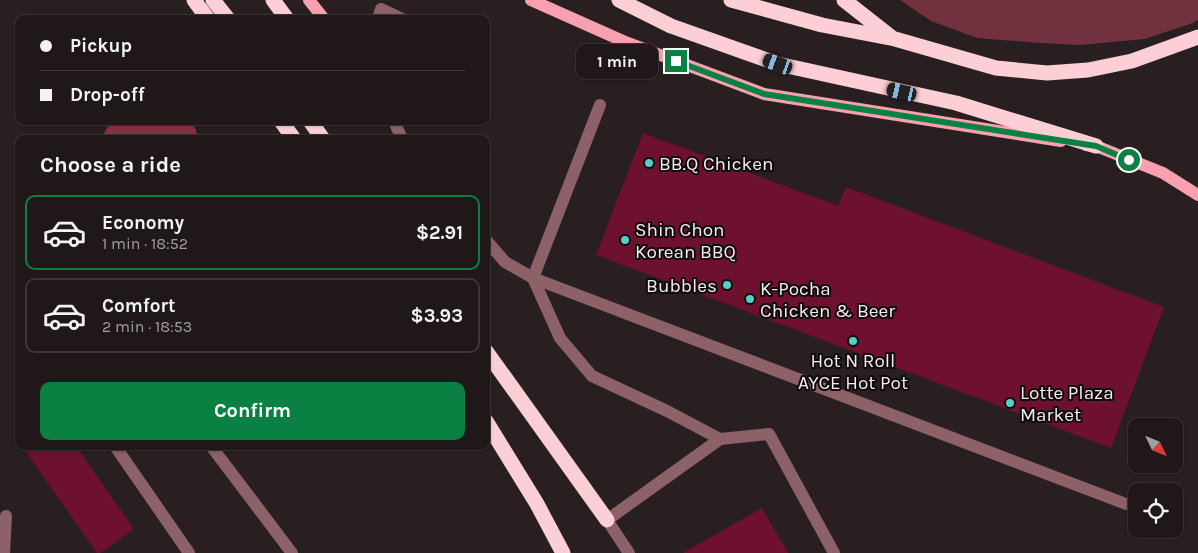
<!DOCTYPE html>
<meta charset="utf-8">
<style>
:root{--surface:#201718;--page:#282021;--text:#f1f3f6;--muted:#a29fa2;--line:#3d3637;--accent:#0b8043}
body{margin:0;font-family:Karla,sans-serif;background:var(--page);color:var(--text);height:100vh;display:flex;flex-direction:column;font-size:19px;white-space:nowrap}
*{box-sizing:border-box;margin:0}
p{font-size:16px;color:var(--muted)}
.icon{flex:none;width:28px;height:28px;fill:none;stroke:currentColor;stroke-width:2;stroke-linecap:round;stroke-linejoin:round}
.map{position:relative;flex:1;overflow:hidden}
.panel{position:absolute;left:15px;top:135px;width:475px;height:315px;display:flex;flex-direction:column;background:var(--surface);border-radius:10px;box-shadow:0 1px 4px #0004,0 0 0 1px var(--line)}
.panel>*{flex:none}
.hud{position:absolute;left:15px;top:15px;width:475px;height:110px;border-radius:10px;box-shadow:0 1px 4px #0004,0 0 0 1px var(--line);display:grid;align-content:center;height:110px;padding:0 25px;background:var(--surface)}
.needle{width:32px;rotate:133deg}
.tools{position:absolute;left:1128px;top:418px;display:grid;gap:10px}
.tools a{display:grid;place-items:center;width:55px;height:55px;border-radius:10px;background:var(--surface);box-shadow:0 1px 4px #0004,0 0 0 1px var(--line);font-size:25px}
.end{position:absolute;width:22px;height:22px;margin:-11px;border:6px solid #0b8043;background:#fff;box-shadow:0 0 0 2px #fff}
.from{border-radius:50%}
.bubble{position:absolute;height:35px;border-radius:10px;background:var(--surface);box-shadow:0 1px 4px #0004,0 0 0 1px var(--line);font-size:16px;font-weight:700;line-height:35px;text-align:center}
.car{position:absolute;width:15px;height:30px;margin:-15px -8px;border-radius:6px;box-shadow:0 0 4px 1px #0007;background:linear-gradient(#222 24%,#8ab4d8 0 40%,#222 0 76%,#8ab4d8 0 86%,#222 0)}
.hud b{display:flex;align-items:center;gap:18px;height:48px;font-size:19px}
.hud b+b{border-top:1px solid var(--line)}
.hud i{width:12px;height:12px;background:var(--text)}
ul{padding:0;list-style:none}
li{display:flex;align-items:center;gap:15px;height:75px;margin:0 10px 8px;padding:0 15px;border:2px solid var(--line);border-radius:10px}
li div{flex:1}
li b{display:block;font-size:19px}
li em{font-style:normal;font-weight:700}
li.active{border-color:var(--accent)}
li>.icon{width:45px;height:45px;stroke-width:1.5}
h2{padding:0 25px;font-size:22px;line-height:60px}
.button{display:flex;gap:10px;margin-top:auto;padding:10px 25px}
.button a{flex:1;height:58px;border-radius:10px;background:var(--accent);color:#fff;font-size:20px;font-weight:700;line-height:58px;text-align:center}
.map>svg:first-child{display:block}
.green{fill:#71313f}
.water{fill:#8b2f46}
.building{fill:#6d112e}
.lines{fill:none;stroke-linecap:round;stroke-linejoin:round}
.minor{stroke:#8c6168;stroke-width:12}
.major{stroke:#f8a0af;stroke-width:12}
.highway{stroke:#fbcfd5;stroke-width:15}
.route{stroke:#0b8043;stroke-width:6}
.poi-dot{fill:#55cec5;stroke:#0f0a0b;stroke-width:2}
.labels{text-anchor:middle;stroke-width:4;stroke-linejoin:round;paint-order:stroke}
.poi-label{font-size:19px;fill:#f5edee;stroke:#0f0a0b;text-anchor:start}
</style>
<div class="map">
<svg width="1198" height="553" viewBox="0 0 1198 553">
<rect width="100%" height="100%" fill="#2a1f20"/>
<path class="green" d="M900 0H1198V20L1193 23 1144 39 1080 45 1040 43 977 38 931 21Z"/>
<path class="water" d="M111 121H192L199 139H101Z"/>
<g class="building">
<path d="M643 133 838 206 846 187 1164 307 1111 448 596 255Z"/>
<path d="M22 446H76L134 529 100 553H97Z"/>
<path d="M762 508 788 553H683Z"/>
</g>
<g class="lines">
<g class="minor">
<path d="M378 19 381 9 402 19"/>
<path d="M600 105 533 278 1126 504"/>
<path d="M394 121 402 139"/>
<path d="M486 240 505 262 533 278 560 338 592 376 667 411 720 439 769 434 834 553"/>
<path d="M115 446 189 553"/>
<path d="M211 446 292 553"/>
<path d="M4 553 6 516"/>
<path d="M629 553 607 520 720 439"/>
</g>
<g class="major">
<path d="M309 0 324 19"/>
<path d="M531 0 623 41 764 94 1061 141"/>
<path d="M1086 145 1096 146 1163 173 1198 195"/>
</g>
<g class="highway">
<path d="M194 0 208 19"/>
<path d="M213 0 228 19"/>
<path d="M273 0 287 19"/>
<path d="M619 0 671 26 778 64 956 103 1096 146"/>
<path d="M731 0 822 25 895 39 996 68 1047 73 1088 70 1132 61 1198 37"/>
<path d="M844 0 891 37"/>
<path d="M281 121 294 139"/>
<path d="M310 121 323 139"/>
<path d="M486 351 607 520"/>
<path d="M486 421 537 504 563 553"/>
</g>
</g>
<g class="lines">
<path class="route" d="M676 61 764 94 1096 146 1129 160"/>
</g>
<g class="poi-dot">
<circle cx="649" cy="163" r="5"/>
<circle cx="625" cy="240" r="5"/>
<circle cx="727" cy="285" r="5"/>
<circle cx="750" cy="299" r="5"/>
<circle cx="853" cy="341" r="5"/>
<circle cx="1010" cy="403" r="5"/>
</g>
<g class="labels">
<g class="poi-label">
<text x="659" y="170">BB.Q Chicken</text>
<text x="635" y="236">Shin Chon<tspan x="635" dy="22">Korean BBQ</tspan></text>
<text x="717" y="292" text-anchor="end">Bubbles</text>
<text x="760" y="295">K-Pocha<tspan x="760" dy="22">Chicken &amp; Beer</tspan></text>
<text x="853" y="367" text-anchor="middle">Hot N Roll<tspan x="853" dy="22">AYCE Hot Pot</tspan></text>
<text x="1020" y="399">Lotte Plaza<tspan x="1020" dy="22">Market</tspan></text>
</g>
</g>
</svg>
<div class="tools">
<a><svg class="needle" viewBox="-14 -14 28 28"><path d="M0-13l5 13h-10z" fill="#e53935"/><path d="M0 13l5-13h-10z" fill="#a29fa2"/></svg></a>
<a><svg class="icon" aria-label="locate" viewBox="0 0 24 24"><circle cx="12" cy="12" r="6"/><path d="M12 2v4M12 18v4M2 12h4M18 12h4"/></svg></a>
</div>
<i class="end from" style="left:1129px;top:160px"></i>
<i class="end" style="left:676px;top:61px"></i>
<div class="bubble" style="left:576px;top:44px;width:82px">1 min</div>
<i class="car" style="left:778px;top:64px;rotate:290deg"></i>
<i class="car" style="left:902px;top:92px;rotate:283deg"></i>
<div class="hud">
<b><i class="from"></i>Pickup</b>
<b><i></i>Drop-off</b>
</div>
<section class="panel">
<h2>Choose a ride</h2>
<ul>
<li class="active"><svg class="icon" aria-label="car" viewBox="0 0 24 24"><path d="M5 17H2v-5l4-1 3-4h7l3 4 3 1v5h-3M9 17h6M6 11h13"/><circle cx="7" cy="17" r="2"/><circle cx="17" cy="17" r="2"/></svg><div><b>Economy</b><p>1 min · 18:52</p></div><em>$2.91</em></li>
<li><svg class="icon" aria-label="car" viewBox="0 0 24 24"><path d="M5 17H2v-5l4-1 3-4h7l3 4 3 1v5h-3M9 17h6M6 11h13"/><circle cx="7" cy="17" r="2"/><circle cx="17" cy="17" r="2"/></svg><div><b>Comfort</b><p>2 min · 18:53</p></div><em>$3.93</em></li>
</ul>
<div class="button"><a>Confirm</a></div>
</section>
</div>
